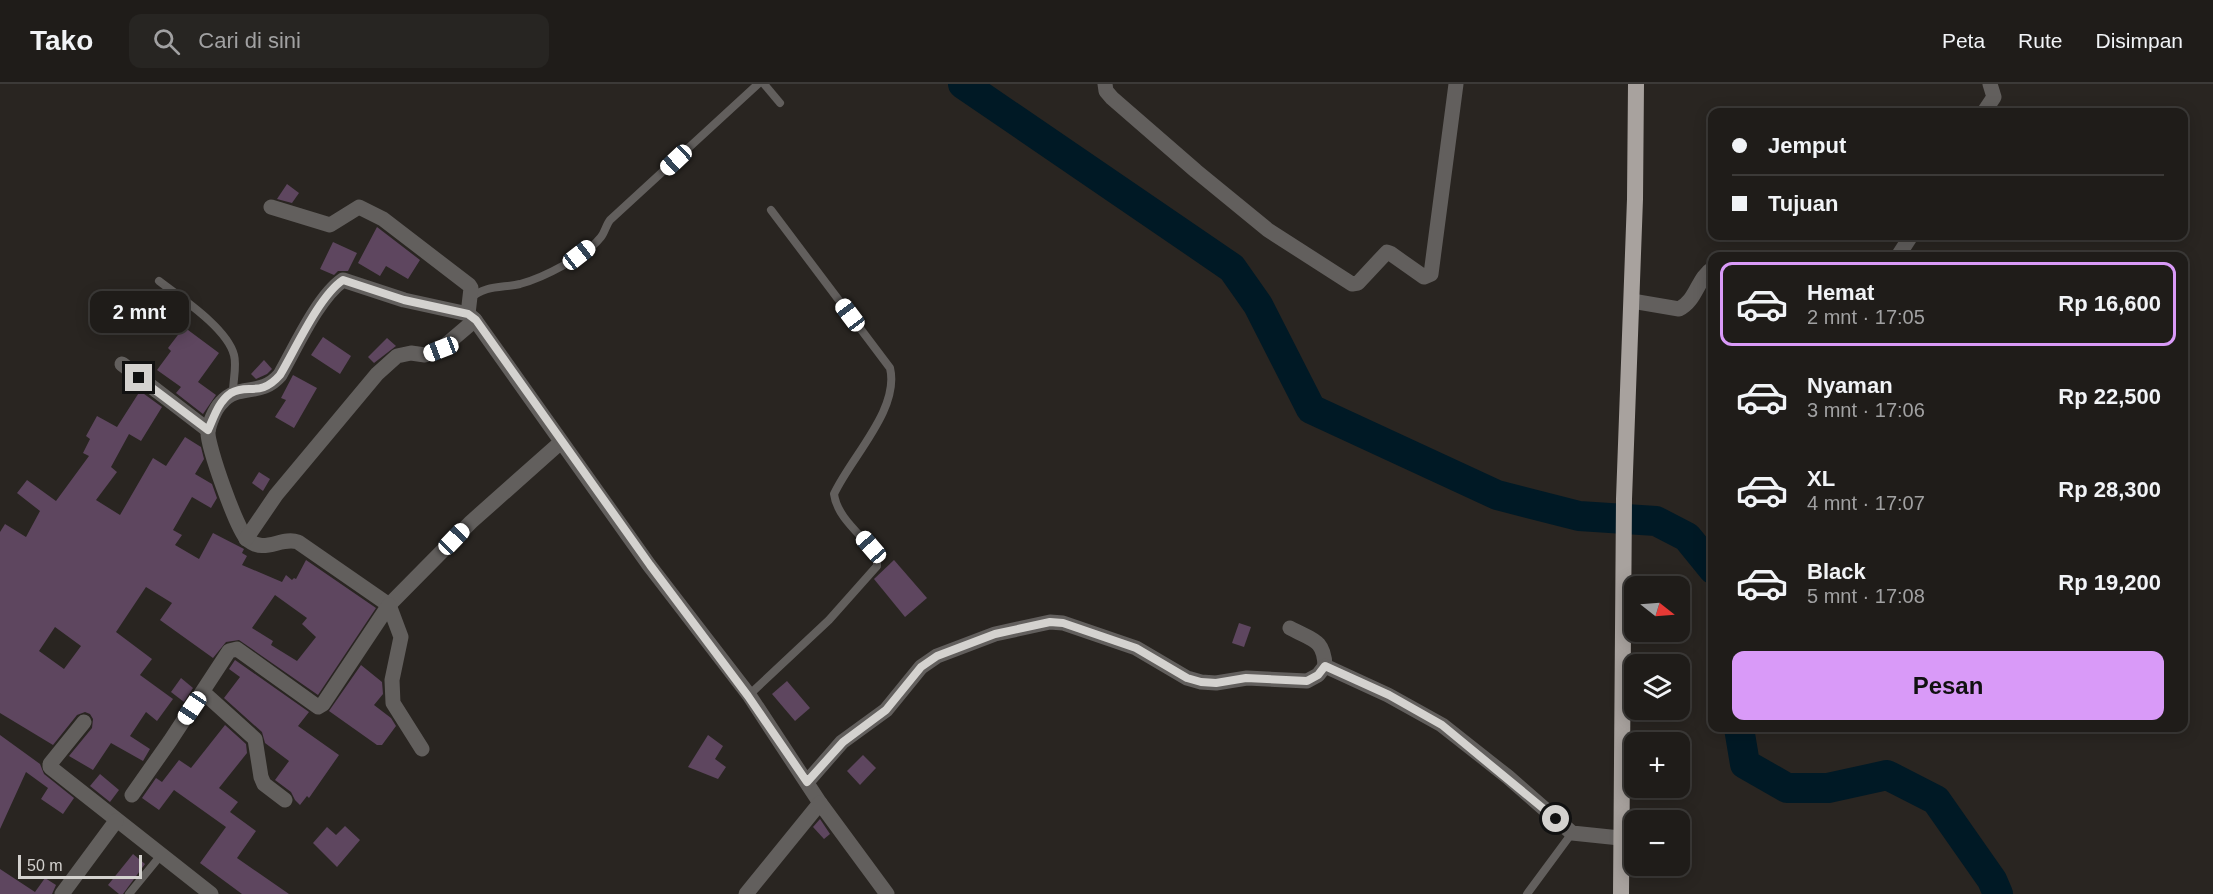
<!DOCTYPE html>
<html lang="id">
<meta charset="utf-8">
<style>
:root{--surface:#1f1c19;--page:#272522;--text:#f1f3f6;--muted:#a1a1a2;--line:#3c3a38;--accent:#d99af8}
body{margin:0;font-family:Arial,sans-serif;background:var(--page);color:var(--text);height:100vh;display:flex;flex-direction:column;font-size:22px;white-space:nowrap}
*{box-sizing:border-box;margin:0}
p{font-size:20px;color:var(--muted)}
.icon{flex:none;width:33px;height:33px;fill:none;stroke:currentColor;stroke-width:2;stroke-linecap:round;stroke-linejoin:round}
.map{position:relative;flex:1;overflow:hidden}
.sheet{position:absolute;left:1708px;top:168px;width:480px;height:480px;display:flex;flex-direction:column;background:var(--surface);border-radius:12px;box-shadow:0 3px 15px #0003,0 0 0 2px var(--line)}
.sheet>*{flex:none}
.banner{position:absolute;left:1708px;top:24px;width:480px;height:132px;border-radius:12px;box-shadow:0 3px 15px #0003,0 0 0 2px var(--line);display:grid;align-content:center;height:132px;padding:0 24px;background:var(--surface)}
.needle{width:39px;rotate:107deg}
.tools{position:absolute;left:1624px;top:492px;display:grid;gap:12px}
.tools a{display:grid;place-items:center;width:66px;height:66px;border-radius:12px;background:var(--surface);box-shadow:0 3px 15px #0003,0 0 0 2px var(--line);font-size:30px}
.scale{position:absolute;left:18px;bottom:15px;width:124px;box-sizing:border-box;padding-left:6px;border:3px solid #d4d2cf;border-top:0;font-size:16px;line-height:21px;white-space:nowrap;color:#d4d2cf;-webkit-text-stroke:4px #292521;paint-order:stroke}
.end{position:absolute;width:27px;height:27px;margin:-14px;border:8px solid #d4d2cf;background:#111;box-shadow:0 0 0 3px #111}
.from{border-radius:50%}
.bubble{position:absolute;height:42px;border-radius:12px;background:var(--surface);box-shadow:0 3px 15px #0003,0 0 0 2px var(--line);font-size:20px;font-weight:700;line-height:42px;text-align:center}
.car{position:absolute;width:18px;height:36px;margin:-18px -9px;border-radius:8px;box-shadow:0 0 4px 2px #0007;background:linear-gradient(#fff 24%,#345 0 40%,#fff 0 76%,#345 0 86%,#fff 0)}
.banner b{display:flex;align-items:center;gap:21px;height:57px;font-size:22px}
.banner b+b{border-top:2px solid var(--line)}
.banner i{width:15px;height:15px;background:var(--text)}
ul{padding:10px 0 0;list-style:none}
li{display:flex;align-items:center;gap:18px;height:84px;margin:0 12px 9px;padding:0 12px;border:3px solid transparent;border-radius:12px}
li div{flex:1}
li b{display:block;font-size:22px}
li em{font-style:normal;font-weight:700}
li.active{border-color:var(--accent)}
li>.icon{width:54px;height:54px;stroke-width:1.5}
.button{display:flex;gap:12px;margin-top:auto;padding:12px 24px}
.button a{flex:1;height:69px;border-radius:12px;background:var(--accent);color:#111;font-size:24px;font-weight:700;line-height:69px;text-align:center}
header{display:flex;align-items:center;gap:36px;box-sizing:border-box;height:84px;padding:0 30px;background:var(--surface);border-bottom:2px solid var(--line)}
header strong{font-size:28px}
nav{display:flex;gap:33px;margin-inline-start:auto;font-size:21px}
.search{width:420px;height:54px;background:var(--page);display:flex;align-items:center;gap:15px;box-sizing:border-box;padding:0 21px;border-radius:12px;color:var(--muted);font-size:22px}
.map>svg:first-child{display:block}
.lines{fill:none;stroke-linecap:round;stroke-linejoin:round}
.river{stroke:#001925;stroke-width:30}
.building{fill:#5e465f;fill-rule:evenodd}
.service{stroke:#625f5d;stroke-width:8}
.minor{stroke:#625f5d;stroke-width:15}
.tertiary{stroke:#625f5d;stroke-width:15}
.trunk{stroke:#a8a29e;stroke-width:16}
.route{stroke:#d4d2cf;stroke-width:8}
</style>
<header>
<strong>Tako</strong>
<div class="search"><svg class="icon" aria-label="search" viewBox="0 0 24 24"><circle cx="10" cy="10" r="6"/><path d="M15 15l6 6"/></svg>Cari di sini</div>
<nav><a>Peta</a><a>Rute</a><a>Disimpan</a></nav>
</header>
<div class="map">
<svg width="2213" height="810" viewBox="0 0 2213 810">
<rect width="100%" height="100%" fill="#292521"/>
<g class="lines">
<g class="river">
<path d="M963 0 1232 184 1258 221 1311 325 1497 411 1579 432 1656 437 1687 453 1713 485"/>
<path d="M1739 644 1745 680 1787 704H1828L1887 691 1936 716 1992 796 1998 810"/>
</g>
</g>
<g class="building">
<path d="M287 100 299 109 292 119 277 115Z"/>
<path d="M377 143 420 176 408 195 386 182 380 192 358 179Z"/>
<path d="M333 158 357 169 348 187H338L334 191 320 185Z"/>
<path d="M170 213 189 228 183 237 163 223Z"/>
<path d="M184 243 219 269 198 298 216 311 203 330 176 309 181 303 157 286 171 267 168 264Z"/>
<path d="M323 253 351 272 340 290 311 271Z"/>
<path d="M387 254 396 262 374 279 368 273Z"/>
<path d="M264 276 272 285 267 290 256 295 251 290Z"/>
<path d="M293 291 317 304 294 344 275 333 286 316 281 314Z"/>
<path d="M140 307 162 323 141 357 129 350 111 383 117 388 96 416 120 431 153 374 166 382 185 353 201 363 204 375 195 390 212 400 217 414 211 424 192 413 173 446 182 451 175 461 199 475 213 449 244 465 242 469 247 472 242 481 282 498 286 491 292 496 294 494 296 495 306 476 376 524 318 611 239 556 226 558 213 574 160 536 172 519 146 503 116 548 152 575 140 591 173 615 157 637 146 628 130 652 150 665 143 677 111 659 93 686 69 672 92 644 93 635 90 630 85 628 77 631 53 661 0 629V448L5 440 26 453 40 427 17 409 27 396 56 417 89 372 83 369 90 355 86 352 97 332 117 343ZM275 511 307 534 302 540 316 553 297 577 271 561 273 557 252 544ZM55 543 81 562 64 585 39 567Z"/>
<path d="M259 388 270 395 263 407 252 399Z"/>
<path d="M894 476 927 514 905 533 874 495Z"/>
<path d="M1239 539 1251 543 1244 563 1232 559Z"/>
<path d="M235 576 309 628 298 642 339 671 309 714 307 712 300 721 295 716 291 708 275 696 289 677 265 659 262 648 224 614 240 593 229 585Z"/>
<path d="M361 581 382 598 383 610 374 621 391 634 396 642 382 661H377L329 627Z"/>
<path d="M181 594 193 604 184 618 171 608Z"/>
<path d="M787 597 810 624 795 637 772 610Z"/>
<path d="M225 641 246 660 247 669 219 704 238 718 230 728 256 747 237 774 289 810H242L200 779 226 743 174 706 159 726 142 714 156 694 162 698 179 676 191 684Z"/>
<path d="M0 651 40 680 44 690 74 714 63 730 41 715 48 704 26 688 0 745Z"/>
<path d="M708 651 723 662 715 675 726 683 718 695 688 683Z"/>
<path d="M863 671 876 684 860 701 847 687Z"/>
<path d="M100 690 119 706 110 718 90 702Z"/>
<path d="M820 735 830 750 824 755 813 743Z"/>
<path d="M345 742 360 756 337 783 313 759 327 743 336 751Z"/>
<path d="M133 770 145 780 123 810H119L108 801Z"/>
<path d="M0 785 35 808 45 794 56 801 52 810H0Z"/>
</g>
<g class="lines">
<g class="service">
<path d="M764 0 780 19"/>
<path d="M159 197C181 214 227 244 234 271 237 282 233 296 233 308"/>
<path d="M471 214C485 201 503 204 520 200 543 194 586 172 601 153 605 148 606 141 610 136L758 0"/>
<path d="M749 611 829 536 877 482V471C863 452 837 434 834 410 851 373 900 325 890 284L771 126"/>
<path d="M129 810 161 771"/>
<path d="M1527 810 1572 749"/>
</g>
<g class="minor">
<path d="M1105 0 1106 7 1112 14 1196 87 1268 146 1352 200 1358 199 1387 168 1390 169 1424 193 1431 190 1456 0"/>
<path d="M1984 28 1994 13 1990 0"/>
<path d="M271 123 330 141 359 123 383 135 469 201 471 204 468 230"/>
<path d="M1898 172 1911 152"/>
<path d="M1632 217 1679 225C1697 216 1697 194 1713 184"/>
<path d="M122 280 208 346"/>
<path d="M561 358 471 438 389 521 298 458C281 452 264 471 247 455 237 446 207 361 208 348 209 340 215 325 221 319 239 298 260 314 280 291 295 265 318 213 343 196L404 216 468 230 475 236 649 481 749 611 820 719"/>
<path d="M246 455 276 411 377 290 397 272 411 269 425 271 441 265 475 236"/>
<path d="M1290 544C1312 556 1324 555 1325 582L1388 611 1442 641 1508 693 1572 749 1620 754"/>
<path d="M203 608 255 655 261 693 264 700 285 716"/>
<path d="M84 638 50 680V683L211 810"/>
<path d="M807 698 842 658 886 626 921 583 937 572 995 550 1050 538 1063 539 1136 564 1187 594 1201 598 1216 599 1247 594 1307 597 1318 591 1325 582"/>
<path d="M132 711 170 657 229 567 237 565 318 623 323 620 389 521 401 553 392 596 393 619 422 665"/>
<path d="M62 810 116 737"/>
</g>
<path class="tertiary" d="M746 810 820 719 887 810"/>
<path class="trunk" d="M1621 810 1624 415 1635 115 1636 0"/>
</g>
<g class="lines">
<path class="route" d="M139 294 208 346C214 333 218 318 231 309 247 299 260 314 280 291 295 266 319 212 343 196L404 216 468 230 476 236 650 481 748 612 807 698 843 658 886 626 921 583 937 572 995 550 1050 538 1063 539 1136 564 1187 594 1201 598 1216 599 1246 594 1307 597 1318 591 1325 582 1389 611 1442 641 1556 735"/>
</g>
</svg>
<div class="tools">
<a><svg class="needle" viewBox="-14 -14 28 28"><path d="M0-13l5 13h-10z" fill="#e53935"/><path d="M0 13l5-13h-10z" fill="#a1a1a2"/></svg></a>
<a><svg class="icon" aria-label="layers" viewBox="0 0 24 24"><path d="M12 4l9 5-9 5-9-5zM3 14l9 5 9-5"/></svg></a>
<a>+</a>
<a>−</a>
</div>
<div class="scale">50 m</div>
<i class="end from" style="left:1556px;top:735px"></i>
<i class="end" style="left:139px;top:294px"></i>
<div class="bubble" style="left:90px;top:207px;width:99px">2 mnt</div>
<i class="car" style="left:676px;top:76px;rotate:227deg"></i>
<i class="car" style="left:579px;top:171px;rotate:52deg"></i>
<i class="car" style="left:850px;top:231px;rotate:323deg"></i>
<i class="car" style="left:441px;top:265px;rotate:249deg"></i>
<i class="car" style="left:454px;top:455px;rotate:44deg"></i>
<i class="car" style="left:871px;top:463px;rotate:319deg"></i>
<i class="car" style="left:192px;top:624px;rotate:214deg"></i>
<div class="banner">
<b><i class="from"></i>Jemput</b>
<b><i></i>Tujuan</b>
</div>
<section class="sheet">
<ul>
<li class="active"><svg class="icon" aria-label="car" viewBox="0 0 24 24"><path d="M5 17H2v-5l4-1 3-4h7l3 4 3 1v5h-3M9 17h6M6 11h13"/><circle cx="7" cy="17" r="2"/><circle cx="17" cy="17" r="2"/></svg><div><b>Hemat</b><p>2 mnt · 17:05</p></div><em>Rp 16,600</em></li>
<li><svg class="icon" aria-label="car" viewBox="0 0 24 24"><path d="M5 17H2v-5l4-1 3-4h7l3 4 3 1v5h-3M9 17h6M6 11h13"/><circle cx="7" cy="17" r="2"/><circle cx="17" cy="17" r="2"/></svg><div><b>Nyaman</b><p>3 mnt · 17:06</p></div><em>Rp 22,500</em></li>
<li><svg class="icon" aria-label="car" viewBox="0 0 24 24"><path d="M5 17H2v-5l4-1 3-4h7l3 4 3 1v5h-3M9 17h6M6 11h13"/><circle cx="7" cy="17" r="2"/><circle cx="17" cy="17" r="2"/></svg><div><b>XL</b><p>4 mnt · 17:07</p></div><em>Rp 28,300</em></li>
<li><svg class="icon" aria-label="car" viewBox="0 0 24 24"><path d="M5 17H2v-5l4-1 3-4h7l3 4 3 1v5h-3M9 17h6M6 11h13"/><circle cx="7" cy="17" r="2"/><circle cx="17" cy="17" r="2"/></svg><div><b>Black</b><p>5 mnt · 17:08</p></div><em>Rp 19,200</em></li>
</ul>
<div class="button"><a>Pesan</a></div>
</section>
</div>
